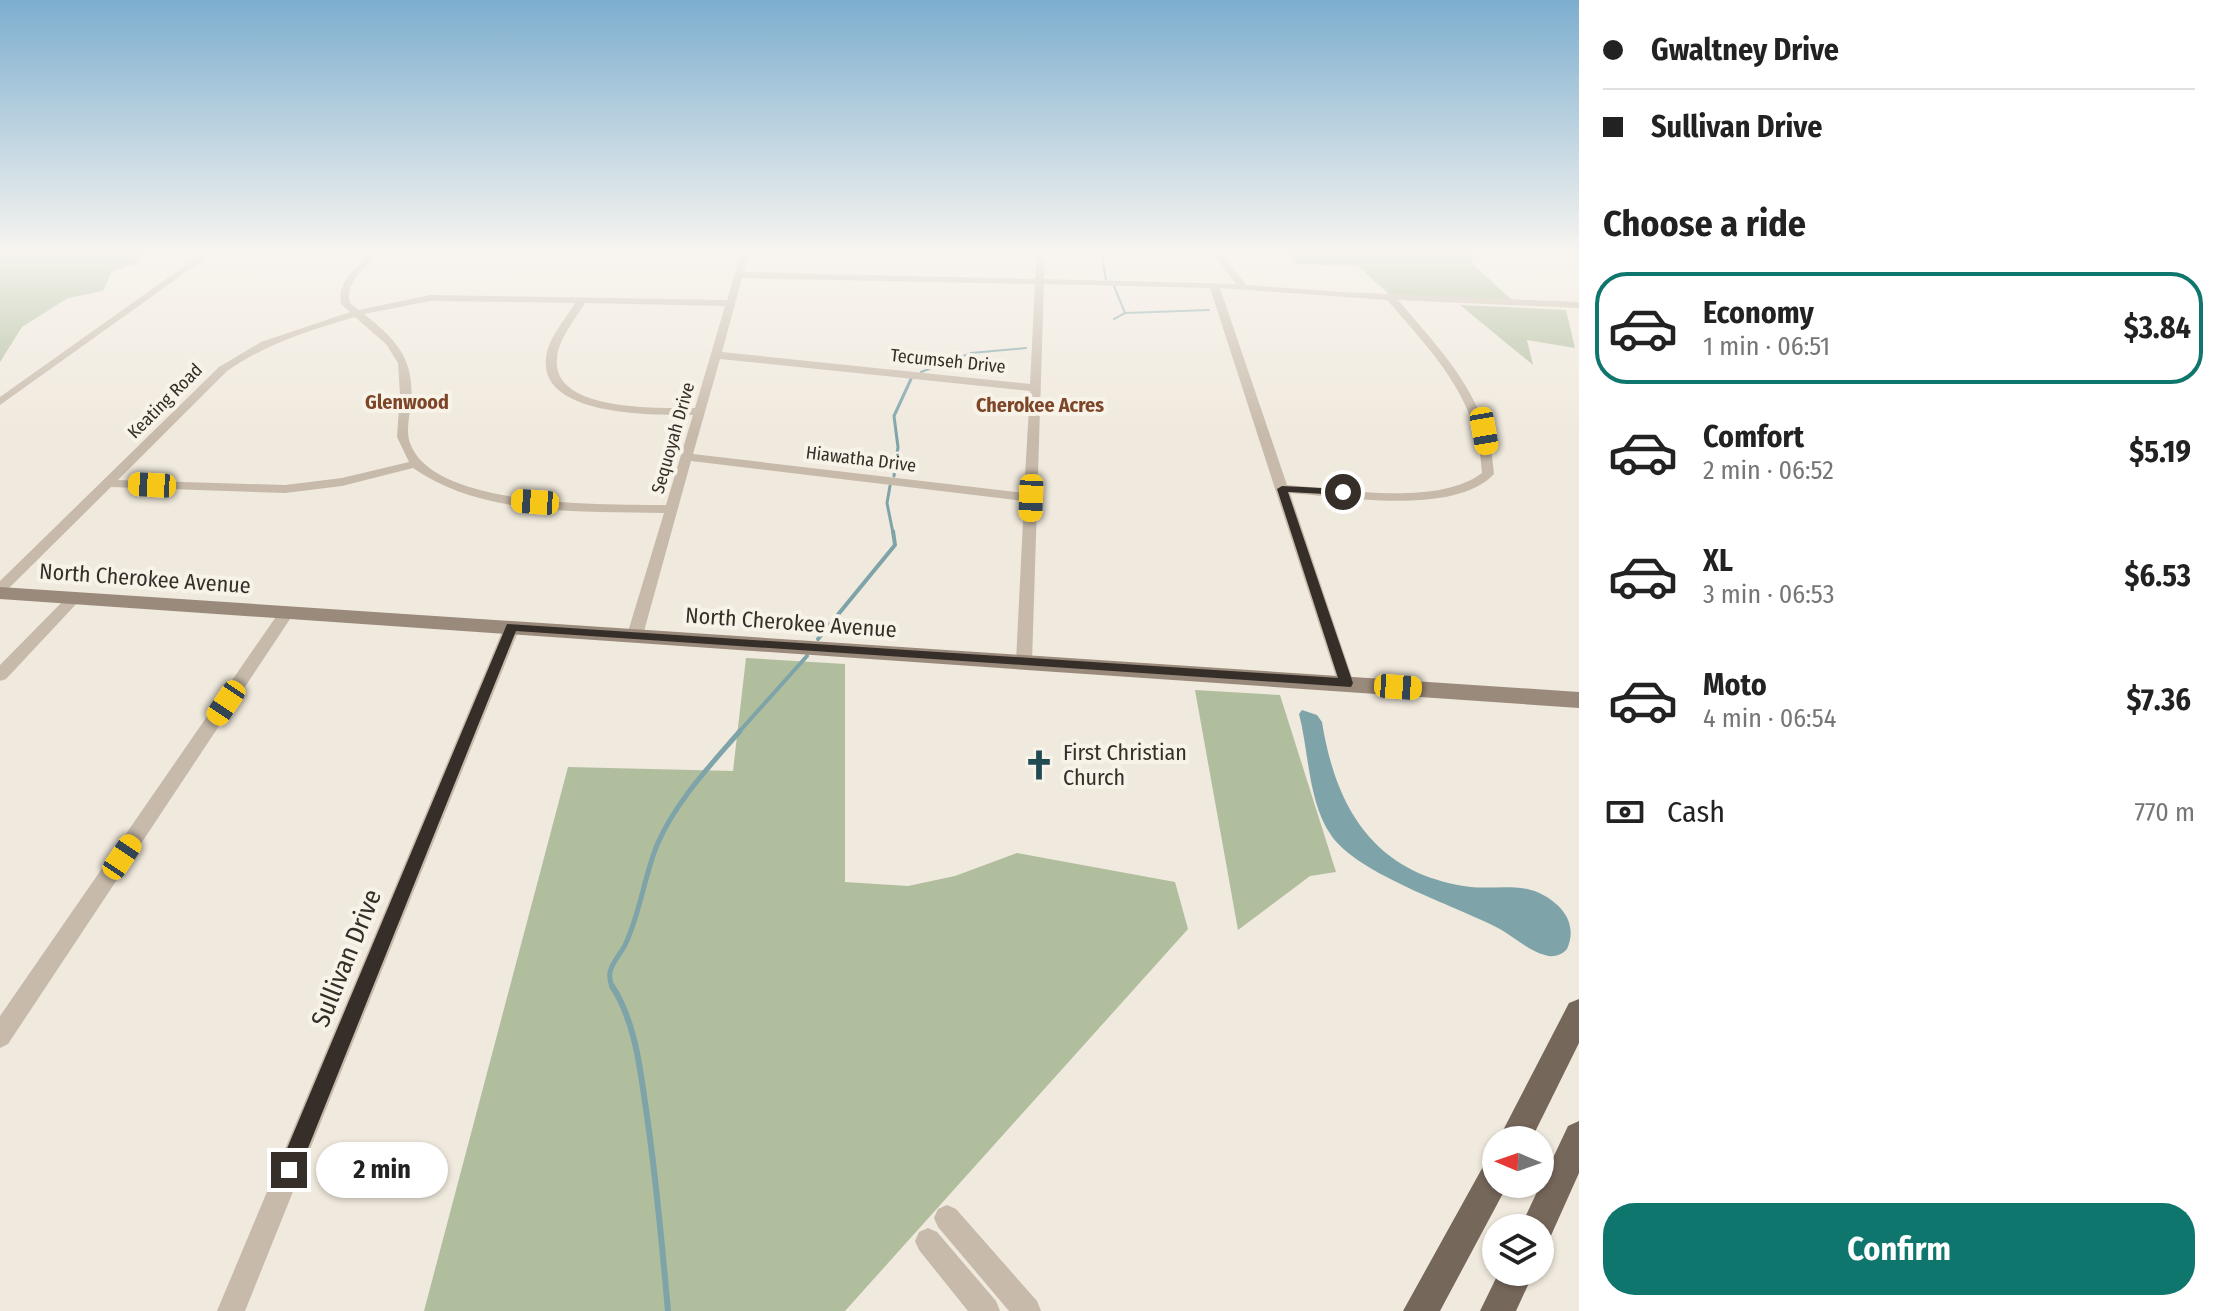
<!DOCTYPE html>
<meta charset="utf-8">
<style>
:root{--surface:#fff;--page:#f2f2f2;--text:#222;--muted:#767676;--line:#e0e0e0;--accent:#0f766e}
body{margin:0;font-family:"Fira Sans Condensed",sans-serif;background:var(--page);color:var(--text);height:100vh;display:flex;flex-direction:column;font-size:30px;white-space:nowrap}
*{box-sizing:border-box;margin:0}
p{font-size:26px;color:var(--muted)}
.icon{flex:none;width:44px;height:44px;fill:none;stroke:currentColor;stroke-width:2;stroke-linecap:round;stroke-linejoin:round}
.map{position:relative;flex:1;overflow:hidden}
.sheet{display:flex;flex-direction:column;background:var(--surface);width:640px}
.sheet>*{flex:none}
.banner{display:grid;align-content:center;height:176px;padding:0 24px;background:var(--surface)}
.needle{width:52px;rotate:272deg}
.buttons{position:absolute;left:1482px;top:1126px;display:grid;gap:16px}
.buttons a{display:grid;place-items:center;width:72px;height:72px;border-radius:50%;background:var(--surface);box-shadow:0 2px 6px #0004;font-size:40px}
.end{position:absolute;width:36px;height:36px;margin:-18px;border:10px solid #352e29;background:#fff;box-shadow:0 0 0 4px #fff}
.from{border-radius:50%}
.bubble{position:absolute;height:56px;border-radius:28px;background:var(--surface);box-shadow:0 2px 6px #0004;font-size:26px;font-weight:700;line-height:56px;text-align:center}
.car{position:absolute;width:24px;height:48px;margin:-24px -12px;border-radius:10px;box-shadow:0 0 6px 2px #0007;background:linear-gradient(#f5c518 24%,#345 0 40%,#f5c518 0 76%,#345 0 86%,#f5c518 0)}
.banner b{display:flex;align-items:center;gap:28px;height:76px;font-size:30px}
.banner b+b{border-top:2px solid var(--line)}
.banner i{width:20px;height:20px;background:var(--text)}
ul{padding:0;list-style:none}
li{display:flex;align-items:center;gap:24px;height:112px;margin:0 16px 12px;padding:0 8px;border:4px solid transparent;border-radius:32px}
li div{flex:1}
li b{display:block;font-size:30px}
li em{font-style:normal;font-weight:700}
li.selected{border-color:var(--accent)}
li>.icon{width:72px;height:72px;stroke-width:1.5}
h2{padding:0 24px;font-size:36px;line-height:96px}
.pay{display:flex;align-items:center;gap:20px;height:88px;padding:0 24px;font-size:30px}
.pay p{margin-inline-start:auto}
.button{display:flex;gap:16px;margin-top:auto;padding:16px 24px}
.button a{flex:1;height:92px;border-radius:32px;background:var(--accent);color:#fff;font-size:32px;font-weight:700;line-height:92px;text-align:center}
main{display:flex;flex:1;min-height:0}
.map>svg:first-child{display:block}
.green{fill:#b0be9e}
.water{fill:#7ea4aa}
.lines{fill:none;stroke-linecap:round;stroke-linejoin:round}
.stream-far4{stroke:#7ea4aa;stroke-width:2}
.stream-far3{stroke:#7ea4aa;stroke-width:3}
.stream-far2{stroke:#7ea4aa;stroke-width:4}
.stream-far1{stroke:#7ea4aa;stroke-width:5}
.stream{stroke:#7ea4aa;stroke-width:6}
.street{fill:#c7baaa;fill-rule:evenodd}
.secondary{fill:#9a8a7b;fill-rule:evenodd}
.primary{fill:#76675b;fill-rule:evenodd}
.route{fill:#352e29}
.labels{text-anchor:middle;stroke-width:8;stroke-linejoin:round;paint-order:stroke}
.far-street-label{font-size:18px;fill:#352e29;stroke:#f8f3e9}
.far-neighbourhood-label{font-size:20px;font-weight:bold;fill:#7d4629;stroke:#f8f3e9}
.street-label{font-size:22px;fill:#352e29;stroke:#f8f3e9}
.poi-label{font-size:22px;fill:#352e29;stroke:#f8f3e9;text-anchor:start}
.near-street-label{font-size:26px;fill:#352e29;stroke:#f8f3e9}
</style>
<main>
<div class="map">
<svg width="1579" height="1311" viewBox="0 0 1579 1311">
<rect width="100%" height="100%" fill="#f0e9dd"/>
<g class="green">
<path d="M0 250H151L136 264 112 271 103 291 68 298 22 327 0 362Z"/>
<path d="M1284 250H1470L1474 265 1513 301 1390 295 1358 266 1296 264Z"/>
<path d="M1460 305 1566 310 1575 348 1527 340 1533 365Z"/>
<path d="M746 658 845 664V882L908 886 955 876 1017 853 1175 882 1188 929 845 1311H424L568 767 733 771Z"/>
<path d="M1195 690 1280 695 1336 872 1310 876 1238 930Z"/>
</g>
<path class="water" d="M1302 710 1317 715 1322 722C1336 810 1376 875 1471 887 1491 889 1518 884 1537 892 1560 902 1579 922 1567 949 1562 955 1553 958 1545 955 1529 951 1513 936 1498 928 1454 905 1357 874 1331 835 1308 802 1309 752 1299 714Z"/>
<g class="lines">
<g class="stream-far4">
<path d="M1101 250 1106 280"/>
<path d="M1114 286 1125 313"/>
<path d="M1114 319 1125 313 1209 310"/>
<path d="M921 372 971 353 1026 348"/>
</g>
<g class="stream-far3">
<path d="M894 476 898 447 894 416 911 379"/>
<path d="M890 486 887 503 893 533"/>
</g>
<g class="stream-far2">
<path d="M818 639 895 545 893 531"/>
<path d="M738 733 807 656"/>
</g>
<path class="stream-far1" d="M613 988C603 970 618 959 625 945 640 914 644 877 657 845 676 801 709 767 740 731"/>
<path class="stream" d="M612 986C635 1021 640 1068 646 1109 656 1176 662 1244 668 1311"/>
<g class="street">
<path d="M207 250H217L0 405V397Z"/>
<path d="M375 250H384C370 265 344 279 350 303L359 310 430 295 727 300 742 250H750L744 272 1035 279 1037 250H1045L1044 279 1236 284 1210 250H1219L1246 285 1340 292 1579 302V308L1398 300C1444 354 1490 400 1494 474 1455 516 1343 497 1290 493L1354 683 1352 687H1340L1338 683 1210 288 1044 284 1032 662 1024 668 1016 662 1024 501 691 461 643 635 635 640 627 635 664 513C582 511 483 517 413 468L342 486 285 493 111 487 5 592 0 594V581L219 367 261 342 350 312 341 304C336 280 359 265 375 250ZM742 278 1035 284 1030 384 722 352ZM1220 288 1387 300C1433 353 1479 399 1482 473 1437 507 1341 489 1287 485ZM430 301 575 303C565 320 548 338 546 358 539 417 655 415 693 415L666 505C607 504 433 509 410 443 406 432 409 417 411 406 415 360 399 342 364 314ZM585 303 725 306 695 408C659 408 552 412 557 359 558 339 575 320 585 303ZM355 317 386 344 398 363 400 394 397 437 409 462 342 478 285 485 118 480 227 371C266 344 310 330 355 317ZM720 359 1030 391 1024 493 693 454Z"/>
<path d="M74 593 81 598 79 601 6 679 0 681V665L69 595Z"/>
<path d="M287 607 295 612 292 616 8 1044 0 1048V1016L282 608Z"/>
<path d="M512 622 520 627 245 1311H217L504 627Z"/>
<path d="M947 1205 956 1209 1037 1301 1041 1311H1009L938 1227 934 1218 938 1209Z"/>
<path d="M928 1228 937 1232 996 1301 1000 1311H968L919 1250 915 1241 919 1232Z"/>
</g>
<path class="secondary" d="M0 587 1579 692V708L0 599Z"/>
<g class="primary">
<path d="M1579 999V1043L1531 1140H1498L1569 1003Z"/>
<path d="M1579 1121V1173L1549 1240 1540 1243V1228H1520L1568 1126Z"/>
<path d="M1496 1158V1184H1508L1440 1311H1403L1485 1163Z"/>
<path d="M1499 1272H1534L1516 1311H1480Z"/>
</g>
</g>
<linearGradient id="sky" x2="0" y2="1"><stop stop-color="#7daecf"/><stop offset="0.58" stop-color="#f8f5f0"/><stop offset="1" stop-color="#f8f5f0" stop-opacity="0"/></linearGradient>
<rect width="1579" height="434" fill="url(#sky)"/>
<path class="route" d="M1282 486 1343 489 1348 492 1343 495 1288 492 1353 683 1351 687 516 631 296 1178 289 1181 281 1178 278 1170 507 624 1338 678 1277 489Z"/>
<defs>
<g id="church-bare" transform="scale(2.4)"><path d="M-1.2-6h2.4v3.5h3.3v2.4h-3.3V6h-2.4V-.1h-3.3v-2.4h3.3Z" fill="#224a53" stroke="#f8f3e9" stroke-width="2.5" paint-order="stroke"/></g>
</defs>
<g fill-rule="evenodd">
<use href="#church-bare" x="1039" y="765"/>
</g>
<g class="labels">
<g class="far-street-label">
<text transform="translate(948 361) rotate(6)" y="6">Tecumseh Drive</text>
<text transform="translate(165 401) rotate(-45)" y="6">Keating Road</text>
<text transform="translate(673 438) rotate(-74)" y="6">Sequoyah Drive</text>
<text transform="translate(861 459) rotate(7)" y="6">Hiawatha Drive</text>
</g>
<g class="far-neighbourhood-label">
<text x="407" y="409">Glenwood</text>
<text x="1040" y="412">Cherokee Acres</text>
</g>
<g class="street-label">
<text transform="translate(145 578) rotate(4)" y="8">North Cherokee Avenue</text>
<text transform="translate(791 622) rotate(4)" y="8">North Cherokee Avenue</text>
</g>
<g class="poi-label">
<text x="1063" y="760">First Christian<tspan x="1063" dy="25">Church</tspan></text>
</g>
<g class="near-street-label">
<text transform="translate(346 958) rotate(-68)" y="9">Sullivan Drive</text>
</g>
</g>
</svg>
<div class="buttons">
<a><svg class="needle" viewBox="-14 -14 28 28"><path d="M0-13l5 13h-10z" fill="#e53935"/><path d="M0 13l5-13h-10z" fill="#767676"/></svg></a>
<a><svg class="icon" aria-label="layers" viewBox="0 0 24 24"><path d="M12 4l9 5-9 5-9-5zM3 14l9 5 9-5"/></svg></a>
</div>
<i class="end from" style="left:1343px;top:492px"></i>
<i class="end" style="left:289px;top:1170px"></i>
<div class="bubble" style="left:316px;top:1142px;width:132px">2 min</div>
<i class="car" style="left:1484px;top:431px;rotate:170deg"></i>
<i class="car" style="left:152px;top:485px;rotate:273deg"></i>
<i class="car" style="left:1031px;top:498px;rotate:182deg"></i>
<i class="car" style="left:535px;top:502px;rotate:274deg"></i>
<i class="car" style="left:1398px;top:687px;rotate:94deg"></i>
<i class="car" style="left:226px;top:703px;rotate:214deg"></i>
<i class="car" style="left:122px;top:857px;rotate:34deg"></i>
</div>
<section class="sheet">
<div class="banner">
<b><i class="from"></i>Gwaltney Drive</b>
<b><i></i>Sullivan Drive</b>
</div>
<h2>Choose a ride</h2>
<ul>
<li class="selected"><svg class="icon" aria-label="car" viewBox="0 0 24 24"><path d="M5 17H2v-5l4-1 3-4h7l3 4 3 1v5h-3M9 17h6M6 11h13"/><circle cx="7" cy="17" r="2"/><circle cx="17" cy="17" r="2"/></svg><div><b>Economy</b><p>1 min · 06:51</p></div><em>$3.84</em></li>
<li><svg class="icon" aria-label="car" viewBox="0 0 24 24"><path d="M5 17H2v-5l4-1 3-4h7l3 4 3 1v5h-3M9 17h6M6 11h13"/><circle cx="7" cy="17" r="2"/><circle cx="17" cy="17" r="2"/></svg><div><b>Comfort</b><p>2 min · 06:52</p></div><em>$5.19</em></li>
<li><svg class="icon" aria-label="car" viewBox="0 0 24 24"><path d="M5 17H2v-5l4-1 3-4h7l3 4 3 1v5h-3M9 17h6M6 11h13"/><circle cx="7" cy="17" r="2"/><circle cx="17" cy="17" r="2"/></svg><div><b>XL</b><p>3 min · 06:53</p></div><em>$6.53</em></li>
<li><svg class="icon" aria-label="car" viewBox="0 0 24 24"><path d="M5 17H2v-5l4-1 3-4h7l3 4 3 1v5h-3M9 17h6M6 11h13"/><circle cx="7" cy="17" r="2"/><circle cx="17" cy="17" r="2"/></svg><div><b>Moto</b><p>4 min · 06:54</p></div><em>$7.36</em></li>
</ul>
<div class="pay"><svg class="icon" aria-label="cash" viewBox="0 0 24 24"><path d="M3 7h18v10H3z"/><circle cx="12" cy="12" r="2"/></svg>Cash<p>770 m</p></div>
<div class="button"><a>Confirm</a></div>
</section>
</main>
